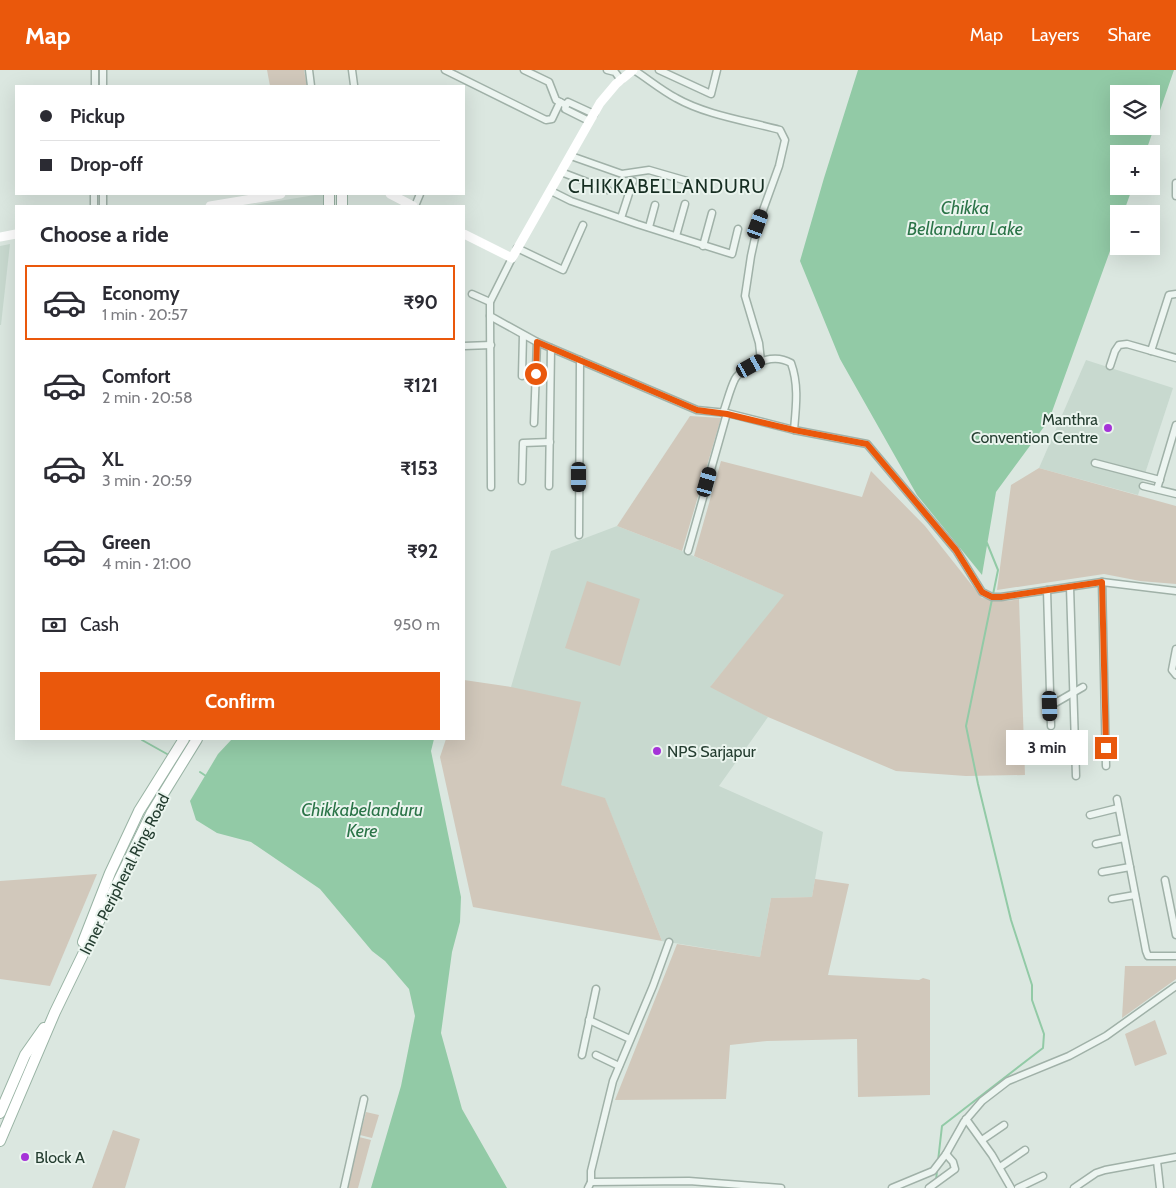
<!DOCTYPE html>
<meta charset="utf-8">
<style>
:root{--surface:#fff;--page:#f2f2f3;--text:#2b2b33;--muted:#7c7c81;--line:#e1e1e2;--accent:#ea580c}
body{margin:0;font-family:Cabin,sans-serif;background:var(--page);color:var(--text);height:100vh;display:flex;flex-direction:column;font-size:19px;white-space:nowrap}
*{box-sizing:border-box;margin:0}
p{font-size:16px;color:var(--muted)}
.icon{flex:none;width:28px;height:28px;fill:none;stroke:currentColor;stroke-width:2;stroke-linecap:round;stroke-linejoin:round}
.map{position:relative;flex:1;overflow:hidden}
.sheet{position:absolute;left:15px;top:135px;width:450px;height:535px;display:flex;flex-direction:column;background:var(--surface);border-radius:0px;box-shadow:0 5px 20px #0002}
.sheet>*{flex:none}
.guide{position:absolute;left:15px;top:15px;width:450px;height:110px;border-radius:0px;box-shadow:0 5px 20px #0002;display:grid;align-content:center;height:110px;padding:0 25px;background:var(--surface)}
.controls{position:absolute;left:1110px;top:15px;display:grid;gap:10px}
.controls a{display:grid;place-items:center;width:50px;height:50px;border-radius:0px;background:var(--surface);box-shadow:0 5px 20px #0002;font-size:25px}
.end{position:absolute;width:22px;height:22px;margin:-11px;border:6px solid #ea580c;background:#fff;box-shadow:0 0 0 2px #fff}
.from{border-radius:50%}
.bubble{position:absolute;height:35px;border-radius:0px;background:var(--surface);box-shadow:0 5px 20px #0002;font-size:16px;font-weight:700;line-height:35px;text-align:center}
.car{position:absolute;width:15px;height:30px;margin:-15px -8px;border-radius:6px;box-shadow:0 0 4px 1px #0007;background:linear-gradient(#222 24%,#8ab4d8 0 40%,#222 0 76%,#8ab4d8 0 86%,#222 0)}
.guide b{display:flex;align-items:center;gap:18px;height:48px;font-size:19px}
.guide b+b{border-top:1px solid var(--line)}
.guide i{width:12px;height:12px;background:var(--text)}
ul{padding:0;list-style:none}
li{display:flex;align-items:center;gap:15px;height:75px;margin:0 10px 8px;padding:0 15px;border:2px solid transparent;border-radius:0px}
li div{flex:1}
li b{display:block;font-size:19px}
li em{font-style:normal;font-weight:700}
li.on{border-color:var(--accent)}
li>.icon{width:45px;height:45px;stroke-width:1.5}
h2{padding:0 25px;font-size:22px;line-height:60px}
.pay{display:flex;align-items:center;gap:12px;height:55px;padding:0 25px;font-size:19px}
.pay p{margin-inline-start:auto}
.cta{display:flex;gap:10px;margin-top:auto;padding:10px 25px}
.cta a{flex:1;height:58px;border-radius:0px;background:var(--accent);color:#fff;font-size:20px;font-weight:700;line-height:58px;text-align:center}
header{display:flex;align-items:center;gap:30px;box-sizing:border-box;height:70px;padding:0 25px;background:var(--accent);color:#fff}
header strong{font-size:24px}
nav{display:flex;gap:28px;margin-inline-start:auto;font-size:18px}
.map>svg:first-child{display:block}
.built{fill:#c8d9cf}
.green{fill:#d1c8bb}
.water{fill:#92caa6;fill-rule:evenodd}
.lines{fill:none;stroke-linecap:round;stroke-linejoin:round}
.stream{stroke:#92caa6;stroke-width:2}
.minor-casing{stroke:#a0b1a8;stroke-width:9}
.primary-casing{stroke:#99b3a4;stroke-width:12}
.minor{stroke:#edf5f1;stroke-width:6}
.secondary{stroke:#fff;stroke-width:9}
.primary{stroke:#fff;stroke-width:10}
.route{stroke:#ea580c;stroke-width:6}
.poi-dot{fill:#a533d8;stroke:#eaf4ee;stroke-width:2}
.labels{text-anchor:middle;stroke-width:4;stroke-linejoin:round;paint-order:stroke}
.poi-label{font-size:16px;fill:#243d30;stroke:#eaf4ee;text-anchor:start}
.street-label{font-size:16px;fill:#243d30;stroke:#eaf4ee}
.water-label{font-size:18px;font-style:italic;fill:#2b7448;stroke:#eaf4ee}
.quarter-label{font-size:19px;letter-spacing:1px;fill:#162e22;stroke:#eaf4ee}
</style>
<header>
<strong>Map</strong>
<nav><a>Map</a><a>Layers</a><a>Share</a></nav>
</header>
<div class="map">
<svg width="1176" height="1118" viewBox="0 0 1176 1118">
<rect width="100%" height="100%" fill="#dbe7e0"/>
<g class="built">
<path d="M321 124H323L324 136H248Z"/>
<path d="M10 174 1 255H0V176Z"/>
<path d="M1086 290 1173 318 1138 425 1039 398Z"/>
<path d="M617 456 682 481 785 525 711 616 768 647 719 716 823 762 812 827 771 828 760 887 662 871 605 729 561 715 511 617 551 481Z"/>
</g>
<g class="green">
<path d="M267 0H304L307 16H270Z"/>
<path d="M690 346 721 348 682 481 617 456Z"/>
<path d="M721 391 862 427 871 401 925 456 982 528 1008 531 1019 529 1025 705 966 706 896 701 768 647 710 617 784 525 694 486Z"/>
<path d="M1039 398 1176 436V514L1140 511 1104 504 997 520 1011 415Z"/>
<path d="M587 511 640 529 620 596 565 578Z"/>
<path d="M464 610 511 617 581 632 561 715 605 728 662 871 473 837 440 687 446 669H464Z"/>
<path d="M97 804 50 916 0 909V811Z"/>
<path d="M815 809 849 814 828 905 919 910 923 908 930 910V1025L858 1027 857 969 767 971 730 975 726 1029 615 1030 677 874 760 887 771 828 812 827Z"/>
<path d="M1125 896H1176V909L1122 948Z"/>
<path d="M1155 950 1167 984 1135 996 1125 964Z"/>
<path d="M366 1042 379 1045 372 1068 360 1065Z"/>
<path d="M113 1060 140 1069 125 1118H92Z"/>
<path d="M359 1067 371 1070 358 1118H344Z"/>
</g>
<g class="water">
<path d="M858 0H1174L1145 84H1119V116H1133L1123 144H1119V156L1049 350 996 422 982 505 917 425 840 289 800 191 824 108ZM1119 24H1151V56H1119Z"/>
<path d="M232 669H434L431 681 461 827 460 852 452 882 441 963 462 1039 507 1118H371L401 1016 415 946 409 919 385 891 372 881 320 819 251 772 217 763 196 750 190 731 218 684Z"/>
</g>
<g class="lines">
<g class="stream">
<path d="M142 670 167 684"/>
<path d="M200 702 206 706"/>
<path d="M938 1091 942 1056 1043 978 1044 964 1032 930V915L1011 850 978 714 966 656 998 500 987 473"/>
<path d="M936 1111 937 1100"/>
</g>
<g class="minor-casing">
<g id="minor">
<path d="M309 0 311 16"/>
<path d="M352 0 354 15"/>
<path d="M445 0 546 50 552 49 560 32 556 30 549 12 524 0"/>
<path d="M607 0 615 2 621 10"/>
<path d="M634 0C648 9 661 20 676 28 706 45 747 51 780 60L785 70 779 96 758 154 751 186 745 226 759 273 761 291"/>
<path d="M659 0 711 24 717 0"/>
<path d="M95 16V0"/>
<path d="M103 16V0"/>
<path d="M560 32 566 35 568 32 594 44"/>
<path d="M566 35 565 39 589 51"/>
<path d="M571 86 622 104 649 100 687 111"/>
<path d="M561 102 608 120"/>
<path d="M1176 113V126"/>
<path d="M551 121 571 131 637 154 732 184 738 159"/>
<path d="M94 136V124"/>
<path d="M103 136V124"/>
<path d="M415 136 420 124"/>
<path d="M621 148 633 111"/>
<path d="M649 157 655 135"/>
<path d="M676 166 685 134"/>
<path d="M703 176 712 143"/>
<path d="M517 178 563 200 583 155"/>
<path d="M512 188 490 232V246L537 272 697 340 727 343 794 360 867 374 956 480 982 522 992 527H1001L1102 512 1176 521"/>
<path d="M472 224 490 232"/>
<path d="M490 246 491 417"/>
<path d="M464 276 491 275"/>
<path d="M1151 281 1169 225 1176 224"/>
<path d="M1110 296 1115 281 1119 275 1127 274 1176 288"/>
<path d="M522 306 523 265"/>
<path d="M723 343C727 332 730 319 735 309 738 303 745 300 750 297 764 289 777 285 791 293 799 315 796 337 794 360"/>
<path d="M534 353 537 272"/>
<path d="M1095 393 1160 410"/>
<path d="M522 411 523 373 550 372"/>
<path d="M549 416 551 278"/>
<path d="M1143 416 1176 424"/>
<path d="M1157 419 1176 355"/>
<path d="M579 465 580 290"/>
<path d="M688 481 727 343"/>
<path d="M1102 512 1106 696"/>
<path d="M1070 517 1076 706"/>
<path d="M1047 520 1051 656"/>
<path d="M1176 579 1172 600 1176 605"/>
<path d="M1050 636 1083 617"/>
<path d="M1117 729 1146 881 1148 886H1176"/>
<path d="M1090 745 1118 738"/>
<path d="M1096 774 1124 768"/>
<path d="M1102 802 1130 797"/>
<path d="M1165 810 1176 865"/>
<path d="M1112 829 1135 825"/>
<path d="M589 950 630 969"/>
<path d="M582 985 596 919"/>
<path d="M596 985 619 996"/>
<path d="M966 1049 992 1085 1011 1118"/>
<path d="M982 1070 1004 1055"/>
<path d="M1157 1091 1160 1118"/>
<path d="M1000 1097 1025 1080"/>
<path d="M591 1112 689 1111 781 1118"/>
<path d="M344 1118 364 1029"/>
<path d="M588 1118 591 1112V1101L613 1011 653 916 669 872"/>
<path d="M892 1118 933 1101 946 1084 964 1052 982 1031 1008 1011 1069 986 1106 966 1176 916"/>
<path d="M929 1118 955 1099 953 1092 946 1084"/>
<path d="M1018 1118 1043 1106"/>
<path d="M1074 1118 1096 1103 1105 1100 1176 1087"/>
</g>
</g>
<g class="primary-casing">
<g id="primary">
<path d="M329 124V136"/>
<path d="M342 124V136"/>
<path d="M83 872 110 803 139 741 184 669"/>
<path d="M0 1043 25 985 44 958"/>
<path d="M0 1071 55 942 152 742 197 669"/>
</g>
</g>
<use href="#minor" class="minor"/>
<g class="secondary">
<path d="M390 124 413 136"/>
<path d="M210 136 281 124"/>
<path d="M464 164 512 188 600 33 616 14 633 0"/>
<path d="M0 167 16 164"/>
</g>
<use href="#primary" class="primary"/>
</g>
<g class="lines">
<path class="route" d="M536 304 537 272 697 340 727 344 794 360 867 374 956 480 982 522 992 527H1001L1102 512 1106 678"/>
</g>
<g class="poi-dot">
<circle cx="1108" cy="358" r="5"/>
<circle cx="657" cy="681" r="5"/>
<circle cx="25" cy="1087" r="5"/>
</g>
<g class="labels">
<g class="poi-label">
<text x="1098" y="355" text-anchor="end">Manthra<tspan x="1098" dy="18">Convention Centre</tspan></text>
<text x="667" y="687">NPS Sarjapur</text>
<text x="35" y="1093">Block A</text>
</g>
<g class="street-label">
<text transform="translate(124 804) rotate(-63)" y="6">Inner Peripheral Ring Road</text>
</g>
<g class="water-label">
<text x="965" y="144">Chikka<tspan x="965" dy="21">Bellanduru Lake</tspan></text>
<text x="362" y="746">Chikkabelanduru<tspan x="362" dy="21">Kere</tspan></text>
</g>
<g class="quarter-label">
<text x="667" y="123">CHIKKABELLANDURU</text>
</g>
</g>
</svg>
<div class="controls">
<a><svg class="icon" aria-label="layers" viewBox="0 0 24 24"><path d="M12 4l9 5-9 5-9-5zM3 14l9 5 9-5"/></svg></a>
<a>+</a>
<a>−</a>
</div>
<i class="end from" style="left:536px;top:304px"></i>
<i class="end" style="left:1106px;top:678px"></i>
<div class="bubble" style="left:1006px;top:660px;width:82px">3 min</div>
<i class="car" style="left:758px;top:154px;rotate:20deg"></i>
<i class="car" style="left:751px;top:296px;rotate:61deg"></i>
<i class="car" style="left:579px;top:407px;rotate:180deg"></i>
<i class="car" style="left:707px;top:412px;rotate:16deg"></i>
<i class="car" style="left:1050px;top:636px;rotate:178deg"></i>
<div class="guide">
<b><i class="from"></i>Pickup</b>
<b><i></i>Drop-off</b>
</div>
<section class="sheet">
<h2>Choose a ride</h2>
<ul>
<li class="on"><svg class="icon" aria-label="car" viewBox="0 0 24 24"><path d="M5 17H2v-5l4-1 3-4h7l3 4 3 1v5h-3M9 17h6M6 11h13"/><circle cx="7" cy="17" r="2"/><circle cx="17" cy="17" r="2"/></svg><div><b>Economy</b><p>1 min · 20:57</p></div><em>₹90</em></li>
<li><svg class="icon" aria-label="car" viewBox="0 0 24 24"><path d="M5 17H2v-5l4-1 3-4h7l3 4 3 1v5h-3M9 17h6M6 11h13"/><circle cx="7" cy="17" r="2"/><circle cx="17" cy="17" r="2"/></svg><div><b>Comfort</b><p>2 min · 20:58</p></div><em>₹121</em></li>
<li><svg class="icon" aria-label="car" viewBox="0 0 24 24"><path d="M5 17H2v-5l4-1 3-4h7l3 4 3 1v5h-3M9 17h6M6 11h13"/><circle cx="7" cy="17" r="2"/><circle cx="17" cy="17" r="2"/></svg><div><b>XL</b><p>3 min · 20:59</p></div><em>₹153</em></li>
<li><svg class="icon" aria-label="car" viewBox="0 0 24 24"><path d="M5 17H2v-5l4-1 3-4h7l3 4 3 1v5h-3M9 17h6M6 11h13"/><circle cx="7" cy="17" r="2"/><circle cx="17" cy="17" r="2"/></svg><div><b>Green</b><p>4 min · 21:00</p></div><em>₹92</em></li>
</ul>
<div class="pay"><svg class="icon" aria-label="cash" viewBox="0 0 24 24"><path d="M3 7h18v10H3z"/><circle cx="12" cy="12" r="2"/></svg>Cash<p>950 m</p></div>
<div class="cta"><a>Confirm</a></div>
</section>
</div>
